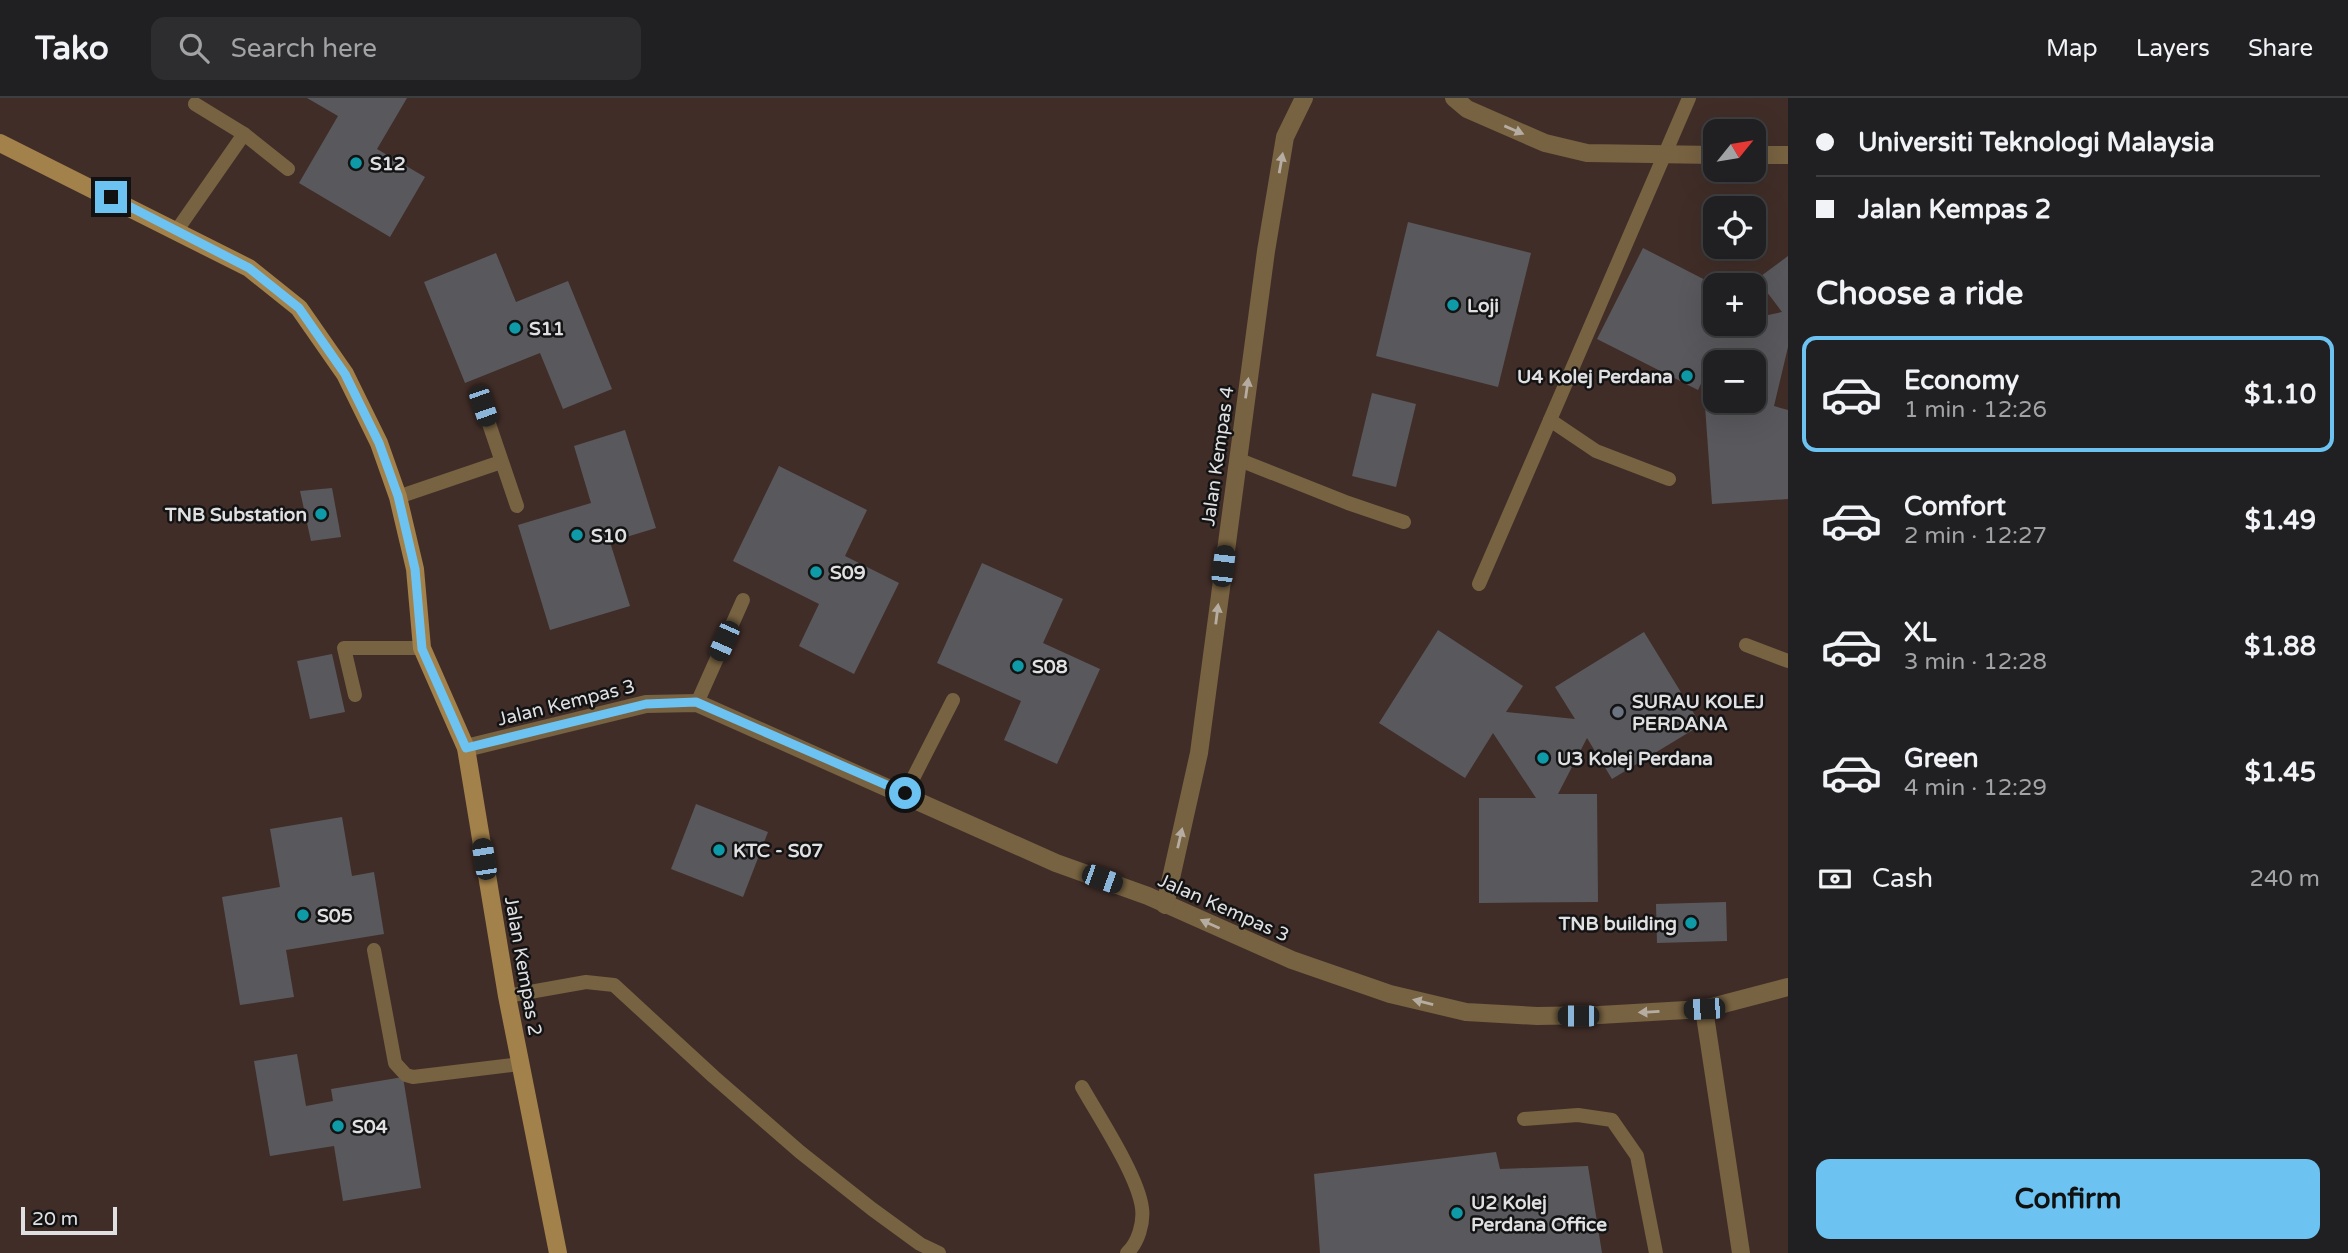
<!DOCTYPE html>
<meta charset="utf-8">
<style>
:root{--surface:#202022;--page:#2d2d2f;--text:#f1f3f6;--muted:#a2a3a5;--line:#3d3e40;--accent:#6cc3f2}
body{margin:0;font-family:"Varela Round",sans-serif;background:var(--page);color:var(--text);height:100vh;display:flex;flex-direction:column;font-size:26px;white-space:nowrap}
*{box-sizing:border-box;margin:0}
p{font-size:23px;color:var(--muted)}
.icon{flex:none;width:38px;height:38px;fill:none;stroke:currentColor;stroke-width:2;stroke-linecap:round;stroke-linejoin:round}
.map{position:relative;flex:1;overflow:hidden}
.details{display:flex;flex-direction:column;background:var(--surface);width:560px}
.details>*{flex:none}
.guide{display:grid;align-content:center;height:154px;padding:0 28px;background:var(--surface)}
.needle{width:46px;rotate:60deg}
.tools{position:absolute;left:1703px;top:21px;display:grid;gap:14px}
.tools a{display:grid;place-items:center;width:63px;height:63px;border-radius:14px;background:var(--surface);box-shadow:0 7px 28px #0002,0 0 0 2px var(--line);font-size:35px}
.scale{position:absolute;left:21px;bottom:18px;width:96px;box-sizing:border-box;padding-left:7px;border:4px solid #e0dfe2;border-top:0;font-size:19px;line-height:24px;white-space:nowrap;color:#e0dfe2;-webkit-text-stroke:5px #131314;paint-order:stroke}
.end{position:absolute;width:32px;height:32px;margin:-16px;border:9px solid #6cc3f2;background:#111;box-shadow:0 0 0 4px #111}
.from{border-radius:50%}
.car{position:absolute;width:21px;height:42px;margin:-21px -10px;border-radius:9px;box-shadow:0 0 5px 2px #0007;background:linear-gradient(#222 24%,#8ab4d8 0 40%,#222 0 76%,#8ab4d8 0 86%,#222 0)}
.guide b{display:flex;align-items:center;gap:24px;height:66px;font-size:26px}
.guide b+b{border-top:2px solid var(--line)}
.guide i{width:18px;height:18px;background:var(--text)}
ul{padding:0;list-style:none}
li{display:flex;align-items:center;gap:21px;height:116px;margin:0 14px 10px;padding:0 14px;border:4px solid transparent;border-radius:14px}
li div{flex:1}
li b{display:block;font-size:26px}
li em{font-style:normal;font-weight:700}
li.selected{border-color:var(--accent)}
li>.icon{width:63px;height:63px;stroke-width:1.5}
h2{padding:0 28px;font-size:32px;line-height:84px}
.pay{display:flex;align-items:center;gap:18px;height:77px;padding:0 28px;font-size:26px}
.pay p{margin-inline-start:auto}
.primary-button{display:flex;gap:14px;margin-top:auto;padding:14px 28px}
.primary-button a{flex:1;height:80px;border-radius:14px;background:var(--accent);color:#111;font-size:28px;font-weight:700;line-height:80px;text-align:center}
header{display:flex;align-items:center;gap:42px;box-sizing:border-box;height:98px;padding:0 35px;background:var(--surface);border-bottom:2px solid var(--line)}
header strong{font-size:33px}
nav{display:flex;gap:38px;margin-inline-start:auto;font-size:24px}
.search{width:490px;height:63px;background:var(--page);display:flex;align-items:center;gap:18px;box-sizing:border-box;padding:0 24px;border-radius:14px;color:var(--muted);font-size:26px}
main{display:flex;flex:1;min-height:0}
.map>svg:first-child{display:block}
.education{fill:#402d28;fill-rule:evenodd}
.building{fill:#59595d}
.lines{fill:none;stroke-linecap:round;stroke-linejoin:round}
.lane{stroke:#776241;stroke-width:14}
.street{stroke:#776241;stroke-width:18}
.secondary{stroke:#a2814a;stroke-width:18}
.oneway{fill:#b6ada2}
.route{stroke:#6cc3f2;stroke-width:9}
.culture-dot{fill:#0f9aa8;stroke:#131314;stroke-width:2.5}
.worship-dot{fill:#6b7280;stroke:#131314;stroke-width:2.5}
.labels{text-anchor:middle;stroke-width:5;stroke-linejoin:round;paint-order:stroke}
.poi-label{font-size:19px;font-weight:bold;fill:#e0dfe2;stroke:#131314;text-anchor:start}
.street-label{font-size:19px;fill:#e0dfe2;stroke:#131314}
</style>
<header>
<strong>Tako</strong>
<div class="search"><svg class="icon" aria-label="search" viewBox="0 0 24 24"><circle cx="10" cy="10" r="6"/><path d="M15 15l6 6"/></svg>Search here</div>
<nav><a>Map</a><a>Layers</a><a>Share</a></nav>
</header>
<main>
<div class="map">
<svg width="1788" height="1155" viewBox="0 0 1788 1155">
<rect width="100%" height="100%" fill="#2a2a2d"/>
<path class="education" d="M0 0H1788V1155H0ZM1715 33H1754V72H1715ZM1715 110H1754V149H1715ZM1715 187H1754V226H1715ZM1715 264H1754V303H1715Z"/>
<g class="building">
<path d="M307 0H407L377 51 425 79 390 139 299 85 338 18Z"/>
<path d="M1408 124 1531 155 1498 289 1376 258Z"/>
<path d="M1643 150 1715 187 1716 229 1730 226H1754V220L1782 214 1757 181 1788 158V249L1774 308 1788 312V401L1712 406 1705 308 1748 305 1747 303H1754V264H1721L1715 256 1698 292 1597 241Z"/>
<path d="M496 155 516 204 568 183 612 291 563 311 540 255 465 285 424 184Z"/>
<path d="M1372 295 1416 306 1396 389 1352 378Z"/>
<path d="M625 332 656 430 610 444 630 508 550 532 518 427 591 405 574 348Z"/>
<path d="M779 368 867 412 845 458 899 485 854 576 799 548 819 506 733 463Z"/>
<path d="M332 390 341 439 311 443 300 393Z"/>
<path d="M982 465 1063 501 1043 545 1100 571 1057 666 1004 642 1021 603 937 565Z"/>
<path d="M1438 532 1523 588 1506 614 1575 621 1555 589 1644 534 1701 627 1612 681 1587 640 1558 696H1597L1598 804 1479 805V700H1536L1493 635 1465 680 1379 625Z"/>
<path d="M332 556 345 614 310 621 297 563Z"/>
<path d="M696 706 768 734 743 799 671 771Z"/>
<path d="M342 719 352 778 374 774 384 836 286 852 294 899 240 907 222 799 280 789 270 731Z"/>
<path d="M1726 804 1727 843 1657 845 1656 806Z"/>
<path d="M297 956 306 1008 333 1003 331 991 403 979 421 1090 343 1103 334 1048 270 1058 254 963Z"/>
<path d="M1496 1054 1500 1071 1588 1068 1602 1155H1320L1314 1076Z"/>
</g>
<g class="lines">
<g class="lane">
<path d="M195 6 244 36 288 71"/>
<path d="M177 132 244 36"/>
<path d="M483 308 517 408"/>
<path d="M1237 361 1348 405 1404 424"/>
<path d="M1669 381 1596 353 1550 322 1689 0"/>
<path d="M398 399 501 364"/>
<path d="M1479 486 1550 322"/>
<path d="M1746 547 1788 563"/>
<path d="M355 597 344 550H422"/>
<path d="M697 605 743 502"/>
<path d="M905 696 953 602"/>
<path d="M374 852 395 965 406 977 413 979 520 966"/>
<path d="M507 898 586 884 614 887 714 979 800 1054 872 1111 920 1146 939 1155"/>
<path d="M1082 989C1099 1019 1138 1078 1142 1110 1144 1125 1138 1145 1127 1155"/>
<path d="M1524 1021 1578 1017 1612 1022 1637 1058 1656 1155"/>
</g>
<g class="street">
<path d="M1454 0 1467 11 1545 45 1587 55 1715 57"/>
<path d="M1754 57H1788"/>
<path d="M466 650 646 606 697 605 1056 765 1148 798 1292 862 1390 896 1466 914 1537 918 1599 917 1704 911 1788 889"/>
<path d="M1165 807 1199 655 1266 153 1285 39 1304 0"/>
<path d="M1704 911 1741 1155"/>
</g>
<path class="secondary" d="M0 45 249 170 299 210 345 276 379 345 398 399 415 471 422 550 466 650 507 898 558 1155"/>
</g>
<defs><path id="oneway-solid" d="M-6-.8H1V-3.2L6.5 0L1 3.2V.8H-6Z" transform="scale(1.75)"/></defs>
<g class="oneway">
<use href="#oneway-solid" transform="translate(1514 32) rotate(23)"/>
<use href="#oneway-solid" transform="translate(1281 65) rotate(-80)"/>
<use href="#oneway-solid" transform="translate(1247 290) rotate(-82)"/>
<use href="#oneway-solid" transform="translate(1217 516) rotate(-83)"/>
<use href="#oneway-solid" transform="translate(1180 740) rotate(-77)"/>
<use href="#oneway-solid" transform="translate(1210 826) rotate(-156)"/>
<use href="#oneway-solid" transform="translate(1423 904) rotate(-166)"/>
<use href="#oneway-solid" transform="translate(1649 914) rotate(177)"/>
</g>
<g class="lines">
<path class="route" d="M111 99 249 170 299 210 345 276 379 345 398 398 415 471 422 551 466 650 646 606 696 604 905 695"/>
</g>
<g class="culture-dot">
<circle cx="356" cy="65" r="7"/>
<circle cx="1453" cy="207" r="7"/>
<circle cx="515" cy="230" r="7"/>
<circle cx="1687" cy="278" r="7"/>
<circle cx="321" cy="416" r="7"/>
<circle cx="577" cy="437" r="7"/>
<circle cx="816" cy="474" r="7"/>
<circle cx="1018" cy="568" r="7"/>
<circle cx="1543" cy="660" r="7"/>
<circle cx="719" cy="752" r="7"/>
<circle cx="303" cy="817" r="7"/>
<circle cx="1691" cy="825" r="7"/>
<circle cx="338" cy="1028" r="7"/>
<circle cx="1457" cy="1115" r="7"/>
</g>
<circle class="worship-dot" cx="1618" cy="614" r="7"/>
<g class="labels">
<g class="poi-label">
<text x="370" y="72">S12</text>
<text x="1467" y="214">Loji</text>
<text x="529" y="237">S11</text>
<text x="1673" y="285" text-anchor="end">U4 Kolej Perdana</text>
<text x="307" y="423" text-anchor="end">TNB Substation</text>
<text x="591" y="444">S10</text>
<text x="830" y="481">S09</text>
<text x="1032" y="575">S08</text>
<text x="1632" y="610">SURAU KOLEJ<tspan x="1632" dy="22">PERDANA</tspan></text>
<text x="1557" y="667">U3 Kolej Perdana</text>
<text x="733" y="759">KTC - S07</text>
<text x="317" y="824">S05</text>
<text x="1677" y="832" text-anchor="end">TNB building</text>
<text x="352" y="1035">S04</text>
<text x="1471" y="1111">U2 Kolej<tspan x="1471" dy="22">Perdana Office</tspan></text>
</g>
<g class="street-label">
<text transform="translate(1217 358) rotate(-82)" y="7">Jalan Kempas 4</text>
<text transform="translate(566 604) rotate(-14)" y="7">Jalan Kempas 3</text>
<text transform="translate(1224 809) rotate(24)" y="7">Jalan Kempas 3</text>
<text transform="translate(524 868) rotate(80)" y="7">Jalan Kempas 2</text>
</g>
</g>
</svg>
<div class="tools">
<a><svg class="needle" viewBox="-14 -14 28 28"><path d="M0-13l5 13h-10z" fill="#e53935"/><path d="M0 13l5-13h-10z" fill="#a2a3a5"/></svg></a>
<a><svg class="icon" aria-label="locate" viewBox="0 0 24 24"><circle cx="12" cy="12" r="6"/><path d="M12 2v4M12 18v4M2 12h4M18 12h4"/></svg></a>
<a>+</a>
<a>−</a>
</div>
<div class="scale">20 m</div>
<i class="end from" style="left:905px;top:695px"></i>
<i class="end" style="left:111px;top:99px"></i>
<i class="car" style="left:483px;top:308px;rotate:161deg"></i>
<i class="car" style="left:1223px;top:468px;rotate:7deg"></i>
<i class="car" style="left:724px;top:543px;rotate:204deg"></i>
<i class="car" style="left:484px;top:761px;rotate:351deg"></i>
<i class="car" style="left:1102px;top:781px;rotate:110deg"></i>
<i class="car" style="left:1704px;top:911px;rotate:267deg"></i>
<i class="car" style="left:1578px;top:918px;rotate:270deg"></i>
</div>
<section class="details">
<div class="guide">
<b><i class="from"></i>Universiti Teknologi Malaysia</b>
<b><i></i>Jalan Kempas 2</b>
</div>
<h2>Choose a ride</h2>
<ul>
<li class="selected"><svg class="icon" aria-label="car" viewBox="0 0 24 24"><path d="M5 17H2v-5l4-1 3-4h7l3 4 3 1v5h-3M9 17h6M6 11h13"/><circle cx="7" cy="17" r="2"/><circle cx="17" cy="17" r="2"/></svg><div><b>Economy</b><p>1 min · 12:26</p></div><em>$1.10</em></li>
<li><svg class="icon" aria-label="car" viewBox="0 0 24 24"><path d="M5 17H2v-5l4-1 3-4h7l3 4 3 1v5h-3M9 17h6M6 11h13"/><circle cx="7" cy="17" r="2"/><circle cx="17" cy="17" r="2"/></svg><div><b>Comfort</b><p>2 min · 12:27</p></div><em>$1.49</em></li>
<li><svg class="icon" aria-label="car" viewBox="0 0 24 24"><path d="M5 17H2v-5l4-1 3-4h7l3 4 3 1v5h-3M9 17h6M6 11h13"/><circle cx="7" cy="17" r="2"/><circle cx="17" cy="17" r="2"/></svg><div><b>XL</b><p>3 min · 12:28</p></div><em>$1.88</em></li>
<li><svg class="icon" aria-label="car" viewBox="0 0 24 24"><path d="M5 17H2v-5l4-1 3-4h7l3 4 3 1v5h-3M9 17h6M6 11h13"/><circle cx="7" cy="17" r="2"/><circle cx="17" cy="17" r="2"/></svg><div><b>Green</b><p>4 min · 12:29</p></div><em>$1.45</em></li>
</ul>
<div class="pay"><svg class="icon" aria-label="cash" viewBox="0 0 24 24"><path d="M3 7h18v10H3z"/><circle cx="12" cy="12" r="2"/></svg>Cash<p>240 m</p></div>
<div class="primary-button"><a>Confirm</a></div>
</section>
</main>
